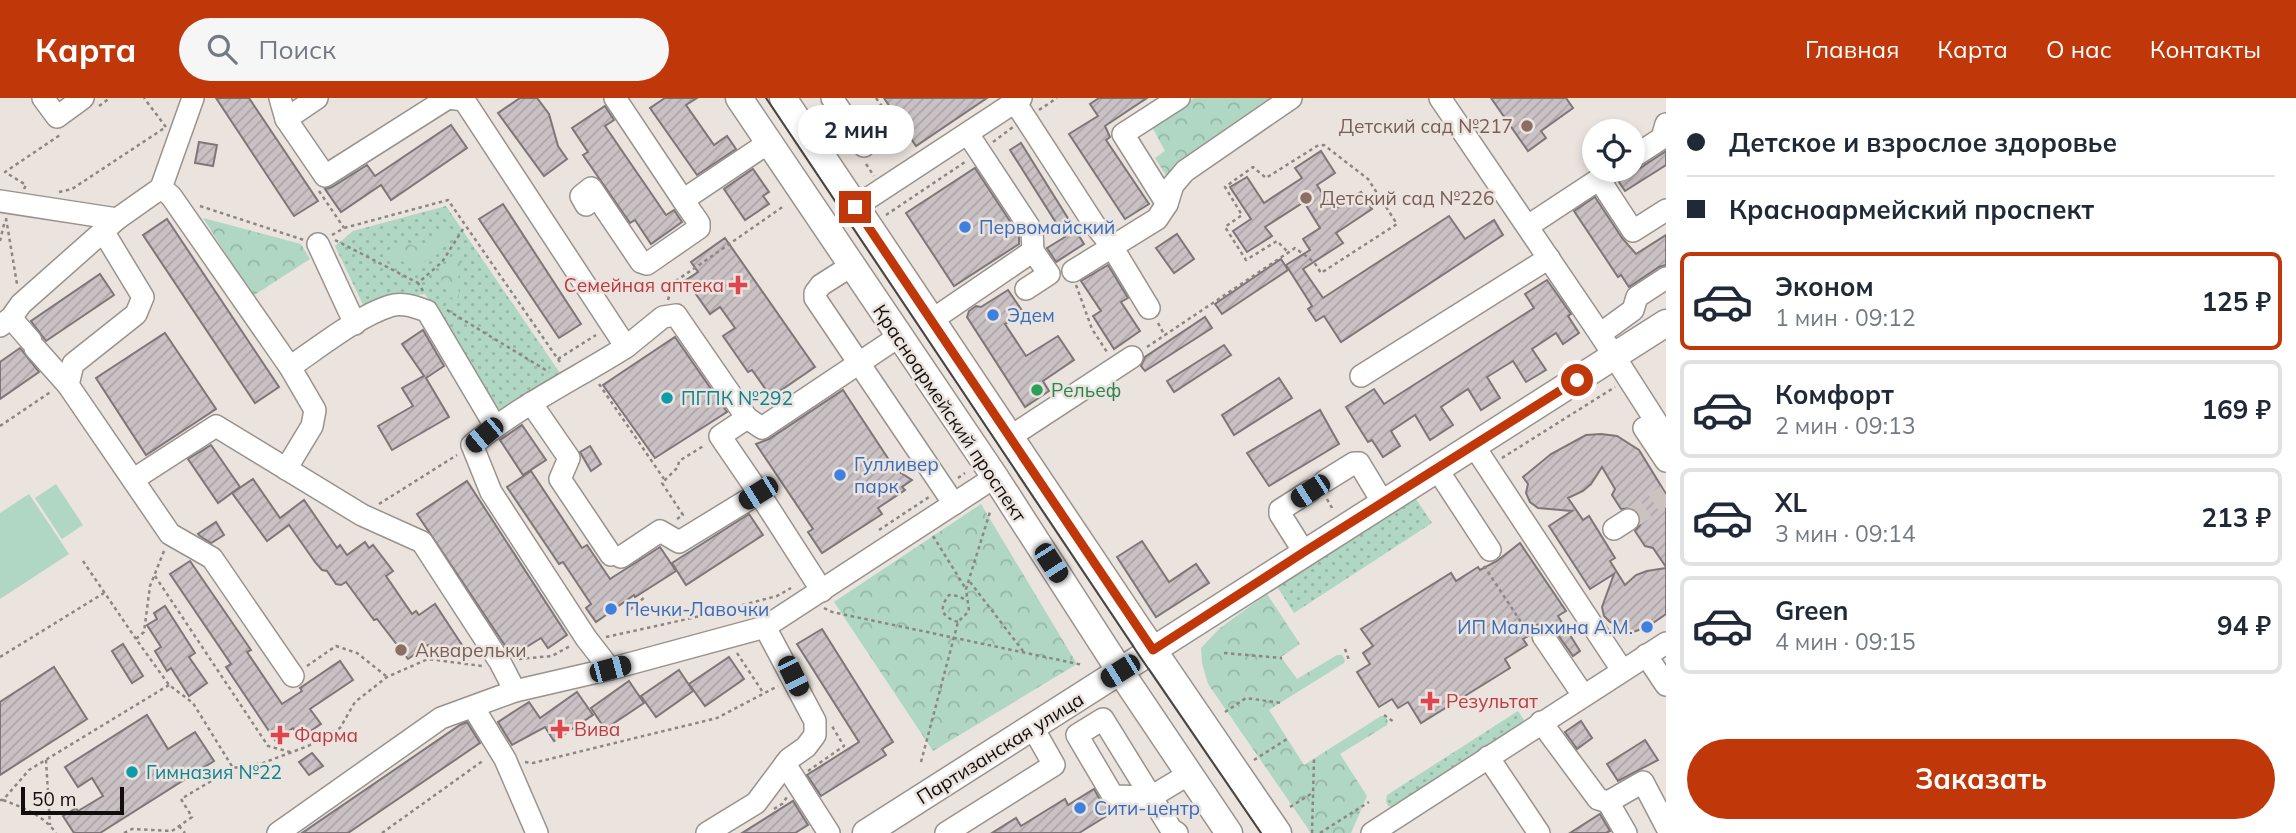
<!DOCTYPE html>
<html lang="ru">
<meta charset="utf-8">
<style>
:root{--surface:#fff;--page:#f6f6f7;--text:#1f2937;--muted:#747a83;--line:#e0e1e3;--accent:#c0370a}
body{margin:0;font-family:Mulish,sans-serif;background:var(--page);color:var(--text);height:100vh;display:flex;flex-direction:column;font-size:26px;white-space:nowrap}
*{box-sizing:border-box;margin:0}
p{font-size:23px;color:var(--muted)}
.icon{flex:none;width:38px;height:38px;fill:none;stroke:currentColor;stroke-width:2;stroke-linecap:round;stroke-linejoin:round}
.map{position:relative;flex:1;overflow:hidden}
.panel{display:flex;flex-direction:column;background:var(--surface);width:630px}
.panel>*{flex:none}
.top-card{display:grid;align-content:center;height:154px;padding:0 21px;background:var(--surface)}
.tools{position:absolute;left:1582px;top:21px;display:grid;gap:14px}
.tools a{display:grid;place-items:center;width:63px;height:63px;border-radius:50%;background:var(--surface);box-shadow:0 4px 10px #0003;font-size:35px}
.scale{position:absolute;left:21px;bottom:18px;width:103px;box-sizing:border-box;padding-left:7px;border:4px solid #110e0d;border-top:0;font-size:19px;line-height:24px;white-space:nowrap;color:#110e0d;-webkit-text-stroke:5px #ebe3de;paint-order:stroke}
.end{position:absolute;width:32px;height:32px;margin:-16px;border:9px solid #c0370a;background:#fff;box-shadow:0 0 0 4px #fff}
.from{border-radius:50%}
.bubble{position:absolute;height:49px;border-radius:24px;background:var(--surface);box-shadow:0 4px 10px #0003;font-size:23px;font-weight:700;line-height:49px;text-align:center}
.car{position:absolute;width:21px;height:42px;margin:-21px -10px;border-radius:9px;box-shadow:0 0 5px 2px #0007;background:linear-gradient(#222 24%,#8ab4d8 0 40%,#222 0 76%,#8ab4d8 0 86%,#222 0)}
.top-card b{display:flex;align-items:center;gap:24px;height:66px;font-size:26px}
.top-card b+b{border-top:2px solid var(--line)}
.top-card i{width:18px;height:18px;background:var(--text)}
ul{padding:0;list-style:none}
li{display:flex;align-items:center;gap:21px;height:98px;margin:0 14px 10px;padding:0 7px;border:4px solid var(--line);border-radius:10px}
li div{flex:1}
li b{display:block;font-size:26px}
li em{font-style:normal;font-weight:700}
li.current{border-color:var(--accent)}
li>.icon{width:63px;height:63px;stroke-width:1.5}
.cta{display:flex;gap:14px;margin-top:auto;padding:14px 21px}
.cta a{flex:1;height:80px;border-radius:42px;background:var(--accent);color:#fff;font-size:28px;font-weight:700;line-height:80px;text-align:center}
header{display:flex;align-items:center;gap:42px;box-sizing:border-box;height:98px;padding:0 35px;background:var(--accent);color:#fff}
header strong{font-size:33px}
nav{display:flex;gap:38px;margin-inline-start:auto;font-size:24px}
.search{width:490px;height:63px;background:var(--page);display:flex;align-items:center;gap:18px;box-sizing:border-box;padding:0 24px;border-radius:38px;color:var(--muted);font-size:26px}
main{display:flex;flex:1;min-height:0}
.map>svg:first-child{display:block}
.grass{fill:url(#grass-dots)}
.forest{fill:url(#forest-crowns)}
.garden{fill:#afd7c3}
.building{fill:url(#building-hatch);stroke:#7e7678;stroke-width:2}
.lines{fill:none;stroke-linecap:round;stroke-linejoin:round}
.minor-tunnel{stroke:#cac3bf;stroke-width:21;stroke-dasharray:21 10;stroke-linecap:butt}
.minor-casing{stroke:#99928d;stroke-width:24}
.major-casing{stroke:#99928d;stroke-width:29}
.path{stroke:#8d8784;stroke-width:2.5;stroke-dasharray:3.5 3.5;stroke-linecap:butt}
.minor{stroke:#fff;stroke-width:21}
.major{stroke:#fff;stroke-width:26}
.tram{stroke:#494543;stroke-width:2}
.route{stroke:#c0370a;stroke-width:9}
.education-dot{fill:#8d6e63;stroke:#ebe3de;stroke-width:2.5}
.shop-dot{fill:#3f7fe0;stroke:#ebe3de;stroke-width:2.5}
.health-dot{fill:#e0444e;stroke:#ebe3de;stroke-width:2.5}
.leisure-dot{fill:#2e9e5b;stroke:#ebe3de;stroke-width:2.5}
.culture-dot{fill:#0f9aa8;stroke:#ebe3de;stroke-width:2.5}
.labels{text-anchor:middle;stroke-width:5;stroke-linejoin:round;paint-order:stroke}
.education-label{font-size:19px;fill:#785e54;stroke:#ebe3de;text-anchor:start}
.shop-label{font-size:19px;fill:#366cbe;stroke:#ebe3de;text-anchor:start}
.health-label{font-size:19px;fill:#be3a42;stroke:#ebe3de;text-anchor:start}
.leisure-label{font-size:19px;fill:#27864d;stroke:#ebe3de;text-anchor:start}
.culture-label{font-size:19px;fill:#0d838f;stroke:#ebe3de;text-anchor:start}
.street-label{font-size:19px;fill:#110e0d;stroke:#ebe3de}
</style>
<header>
<strong>Карта</strong>
<div class="search"><svg class="icon" aria-label="search" viewBox="0 0 24 24"><circle cx="10" cy="10" r="6"/><path d="M15 15l6 6"/></svg>Поиск</div>
<nav><a>Главная</a><a>Карта</a><a>О нас</a><a>Контакты</a></nav>
</header>
<main>
<div class="map">
<svg width="1666" height="735" viewBox="0 0 1666 735">
<defs>
<pattern id="grass-dots" width="8" height="8" patternUnits="userSpaceOnUse" patternTransform="scale(1.75)"><rect width="8" height="8" fill="#afd7c3"/><path d="M2 2h.1M6 6h.1" fill="none" stroke="#96b7a6" stroke-width="1.8" stroke-linecap="round"/></pattern>
<pattern id="forest-crowns" width="20" height="18" patternUnits="userSpaceOnUse" patternTransform="scale(1.75)"><rect width="20" height="18" fill="#afd7c3"/><path d="M2 6a3 3 0 1 1 6 0M12 15a3 3 0 1 1 6 0" fill="none" stroke="#96b7a6"/></pattern>
<pattern id="building-hatch" width="6" height="6" patternUnits="userSpaceOnUse" patternTransform="scale(1.75)"><rect width="6" height="6" fill="#cac1c4"/><path d="M-1 1l2-2M0 6l6-6M5 7l2-2" fill="none" stroke="#aca5a7"/></pattern>
</defs>
<rect width="100%" height="100%" fill="#ebe3de"/>
<g class="grass">
<path d="M446 108 560 275 500 313 425 196 391 201 366 213 335 148 353 133Z"/>
<path d="M1414 398 1432 425 1294 515 1276 487Z"/>
<path d="M1518 613 1526 625 1393 709 1388 708 1386 703 1387 697Z"/>
</g>
<g class="forest">
<path d="M1194 0H1280L1167 79 1155 60 1165 53 1151 27Z"/>
<path d="M203 120 301 146 310 161 253 198Z"/>
<path d="M445 128 450 137 433 158 414 171 392 157 397 148 408 145 419 150Z"/>
<path d="M462 155V169L458 180 459 201 448 199 447 188 442 184 441 179 453 156Z"/>
<path d="M981 406 1077 566 933 653 834 504Z"/>
<path d="M1267 496 1300 546 1281 559 1297 581 1337 557H1342L1345 562 1344 565 1269 612 1304 667 1381 618H1385L1388 623 1387 627 1340 656 1367 698 1351 735H1311L1208 586 1202 565 1201 550 1220 530Z"/>
</g>
<g class="garden">
<path d="M56 386 83 427 62 441 35 400Z"/>
<path d="M29 396 69 456 0 501V415Z"/>
</g>
<g class="building">
<path d="M216 0H249L318 103 294 118Z"/>
<path d="M520 0H537L549 16 558 48 567 61 544 78 498 15Z"/>
<path d="M665 0H697L686 7 714 47 727 38 736 51 697 77 650 10Z"/>
<path d="M884 0H987L916 48Z"/>
<path d="M1099 0H1147L1105 28 1110 39 1106 42 1149 106 1125 121 1069 36 1098 18 1090 6Z"/>
<path d="M1491 0H1566L1573 10 1541 33 1546 40 1528 53Z"/>
<path d="M605 8 614 22 605 28 666 117 674 112 682 124 651 146 635 122 630 125 583 57 588 54 572 30Z"/>
<path d="M451 27 467 50 391 102 381 87 341 114 325 91 332 89 367 67 375 78Z"/>
<path d="M199 44 217 47 213 68 195 65Z"/>
<path d="M1021 45 1084 146 1056 164 1047 150 1065 139 1010 52Z"/>
<path d="M1321 53 1335 75 1317 87 1333 112 1361 94 1372 111 1336 135 1343 145 1303 171 1323 200 1449 118 1465 141 1494 122 1503 137 1341 244 1324 218 1316 223 1308 211 1312 208 1286 167 1310 152 1303 141 1320 130 1304 104 1265 129 1272 138 1247 154 1233 133 1251 121 1230 89 1247 79 1264 105 1302 80 1295 70Z"/>
<path d="M1666 53V67L1625 93 1619 84 1626 73 1640 70Z"/>
<path d="M975 70 1019 137V146L954 188 906 115Z"/>
<path d="M753 71 769 94 763 98 769 106 745 122 724 91Z"/>
<path d="M1595 99 1622 140 1636 156 1666 137V167L1659 169 1629 189 1621 177 1618 179 1574 113Z"/>
<path d="M503 106 581 226 559 240 479 121Z"/>
<path d="M167 121 279 289 255 305 143 137Z"/>
<path d="M1177 136 1194 161 1174 175 1156 150Z"/>
<path d="M725 140 815 269 771 299 752 272 748 274 723 238 735 230 720 209 710 216 686 182 698 174 691 164Z"/>
<path d="M1281 161 1288 172 1222 216 1215 206Z"/>
<path d="M1108 167 1128 200 1121 204 1140 233 1114 251 1093 218 1101 213 1081 183Z"/>
<path d="M100 176 114 197 46 243 31 223Z"/>
<path d="M1547 182 1571 216 1568 218 1579 235 1563 246 1556 235 1532 251 1546 272 1526 284 1513 263 1487 279 1500 300 1481 312 1468 291 1441 309 1453 327 1430 342 1415 317 1391 333 1400 348 1383 359 1372 342 1368 344 1346 309 1374 291 1384 306 1534 210 1525 196Z"/>
<path d="M1008 192 1023 214 1005 226 1026 258 1058 238 1074 262 1043 283 1049 293 1025 309 967 219 969 213 976 208 981 209Z"/>
<path d="M1205 219 1212 230 1145 273 1141 268 1145 259Z"/>
<path d="M423 232 444 268 426 280 449 319 392 352 378 328 413 308 402 290 424 278 402 246Z"/>
<path d="M165 235 216 311 146 357 96 280Z"/>
<path d="M675 239 727 314 655 360 603 287Z"/>
<path d="M1224 247 1231 257 1174 294 1167 283Z"/>
<path d="M20 250 39 274 0 301V264Z"/>
<path d="M1279 280 1292 300 1234 337 1222 317Z"/>
<path d="M843 292 895 371 912 382 902 389 905 392 878 410 882 416 822 455 808 434 813 431 756 346 769 341Z"/>
<path d="M1320 312 1339 346 1269 388 1247 355Z"/>
<path d="M522 327 546 362 523 377 500 342Z"/>
<path d="M1601 336 1617 338 1639 352 1666 396V469L1653 450 1645 448 1635 433 1640 427 1639 416 1633 410 1621 411 1612 397 1615 391 1602 369 1591 386 1583 393 1568 400 1583 422 1589 418 1615 460 1610 463 1625 487 1636 477 1647 473 1666 470V516L1647 529 1633 534 1623 535 1618 526 1610 524 1604 518 1602 509 1614 476 1590 491 1549 428 1572 413 1538 410 1530 404 1526 395 1528 386 1523 379 1551 356 1586 337Z"/>
<path d="M211 347 240 389 218 405 188 361Z"/>
<path d="M590 348 601 366 591 373 580 354Z"/>
<path d="M531 373 582 450 587 447 610 481 660 449 676 473 635 499 634 497 596 524 586 510 591 506 563 464 559 466 507 389Z"/>
<path d="M253 381 280 420 304 402 337 450 340 447 347 457 365 444 369 450 373 447 393 473 386 478 412 516 416 513 419 517 435 506 462 547 448 557 441 548 434 553 428 547 408 561 377 521 374 522 346 484 341 487 336 486 327 473 322 472 315 464 289 427 267 443 232 395Z"/>
<path d="M467 383 567 537 548 550 541 540 512 558 417 416Z"/>
<path d="M749 416 763 437 686 487 672 465Z"/>
<path d="M216 424 224 437 211 445 200 438 198 436Z"/>
<path d="M1142 443 1169 484 1196 466 1209 485 1156 519 1117 459Z"/>
<path d="M1520 445 1566 513 1558 518 1580 553 1573 558 1553 530 1547 525H1541L1535 528 1530 537 1523 541 1527 547 1505 561 1510 570 1421 625 1408 604 1398 610 1392 601 1379 609 1357 574 1370 566 1363 555 1373 548 1361 531 1451 475 1456 483 1478 469 1480 472 1497 463Z"/>
<path d="M190 463 251 552 247 554 282 606 302 593 300 590 340 563 353 582 310 611 321 626 300 640 293 630 275 642 226 569 231 566 170 476Z"/>
<path d="M165 508 195 555 189 559 207 585 189 598 171 570 167 573 155 553 161 549 147 527 157 521 154 515Z"/>
<path d="M822 531 893 644 882 651 886 657 821 698 807 677 859 644 797 546Z"/>
<path d="M123 546 143 578 132 585 112 553Z"/>
<path d="M729 559 744 581 705 608 689 586Z"/>
<path d="M54 569 87 621 0 677V604Z"/>
<path d="M679 572 693 593 656 619 641 598Z"/>
<path d="M629 583 644 605 605 631 591 610Z"/>
<path d="M577 594 593 617 554 643 545 629 512 647 498 624 529 604 540 620Z"/>
<path d="M147 617 168 651 195 634 214 663 100 735H74L63 718 76 710 78 713 103 698 92 680 78 689 65 669Z"/>
<path d="M1581 623 1592 640 1577 651 1565 634Z"/>
<path d="M467 624 480 645 348 735H302L460 627Z"/>
<path d="M1645 642 1658 662 1618 683 1607 666Z"/>
<path d="M312 655 323 668 309 677 299 664Z"/>
<path d="M1094 691 1102 705 1113 714 1079 735H992L1016 720 1021 728 1065 701 1068 707Z"/>
<path d="M793 703 808 727 795 735H742Z"/>
<path d="M1600 716 1610 733 1606 735H1570Z"/>
</g>
<g class="lines">
<path class="minor-tunnel" d="M1628 422 1666 397"/>
<g class="minor-casing">
<g id="minor">
<path d="M43 0 57 19 83 0"/>
<path d="M280 0 286 21"/>
<path d="M317 0 286 21 325 78 448 0 464 2 626 249C575 281 519 308 472 347L491 394 586 540 610 571"/>
<path d="M615 0 683 102 768 45"/>
<path d="M832 0 864 48"/>
<path d="M1440 0 1600 236 1666 339"/>
<path d="M1015 4 1094 126 1111 147 1149 210"/>
<path d="M1633 59 1662 40 1666 26"/>
<path d="M1599 81 1633 133 1666 112"/>
<path d="M161 90 171 98 290 269C318 250 358 218 390 208 403 204 415 209 427 213L495 328"/>
<path d="M0 103 117 121"/>
<path d="M1167 106 1123 36 1179 0"/>
<path d="M586 107 581 98 591 90 641 164 647 166 699 130V125L683 102"/>
<path d="M855 109 1021 0"/>
<path d="M1528 128 1613 72"/>
<path d="M103 133 143 199 136 216 73 266 68 287 170 436 212 460 293 578"/>
<path d="M318 146 355 226"/>
<path d="M851 168 821 187 815 195V200L954 406"/>
<path d="M1073 173 1157 121 1167 106 1173 87 1185 73 1291 0"/>
<path d="M1026 191 1049 176 1033 153"/>
<path d="M11 220 31 243"/>
<path d="M932 222 1033 153 1032 133 968 36"/>
<path d="M0 228 11 220 21 206 117 121 161 90 193 0"/>
<path d="M1600 236 1633 212 1637 199 1666 180"/>
<path d="M626 249 663 219 676 217 747 320 762 330 898 239"/>
<path d="M35 250 68 287"/>
<path d="M1361 278 1549 160"/>
<path d="M531 305 569 360 560 381 611 457"/>
<path d="M747 320 720 338 759 395"/>
<path d="M1644 330 1666 363"/>
<path d="M1010 339 1132 259"/>
<path d="M1474 348 1622 572"/>
<path d="M286 371 312 328 315 312 290 269"/>
<path d="M1437 371 1490 452"/>
<path d="M134 381 216 328 362 417 422 444 500 564 515 593"/>
<path d="M1325 383 1354 365H1359L1383 405"/>
<path d="M1614 431 1628 422"/>
<path d="M1304 454 1280 416V412L1310 393"/>
<path d="M621 459 660 433 679 444 759 395 822 493"/>
<path d="M1543 538 1583 597"/>
<path d="M1646 557 1666 587"/>
<path d="M473 609 505 661 537 735"/>
<path d="M1541 624 1598 701 1608 704 1643 684 1666 728"/>
<path d="M1488 659 1539 735"/>
<path d="M785 666 829 735"/>
<path d="M1608 704 1626 735"/>
<path d="M278 735 441 620 515 593 610 571 765 529 995 379"/>
<path d="M707 735 756 705 789 661 806 649 815 637V623L765 529"/>
<path d="M946 735 1054 667 1033 630"/>
<path d="M1177 735 1171 731 1103 621 1077 637 1113 698 1151 699 1189 676"/>
<path d="M1372 735 1666 545"/>
</g>
</g>
<g class="major-casing">
<g id="major">
<path d="M739 0 995 379 1120 573 1229 735"/>
<path d="M783 0 1138 530 1278 735"/>
<path d="M866 735 1666 225"/>
</g>
</g>
<g class="path">
<path d="M876 0 895 27 878 38"/>
<path d="M99 8 110 0"/>
<path d="M1039 12 1057 0"/>
<path d="M993 44 1013 29"/>
<path d="M866 66 874 78"/>
<path d="M24 91 26 87 5 74 60 37"/>
<path d="M319 93 344 130"/>
<path d="M59 94 72 91 166 29 144 0"/>
<path d="M200 108 304 142"/>
<path d="M886 117 965 64"/>
<path d="M6 120 17 186"/>
<path d="M332 137 344 130 448 102 562 267"/>
<path d="M335 142 418 185"/>
<path d="M0 143 5 122"/>
<path d="M1076 187 1092 231 1107 254"/>
<path d="M423 193 418 185 442 164 465 128"/>
<path d="M668 202 673 185 784 108"/>
<path d="M447 212 549 274"/>
<path d="M1158 225 1165 238"/>
<path d="M1147 249 1295 150 1314 164 1321 175 1397 126 1368 81 1324 47 1317 48 1266 80 1253 69 1225 89 1242 117 1225 129 1246 162 1277 143 1288 154"/>
<path d="M558 261 596 237"/>
<path d="M599 286 664 381"/>
<path d="M0 328 52 293"/>
<path d="M1502 360 1615 289"/>
<path d="M958 380 965 375"/>
<path d="M1327 401 1332 410"/>
<path d="M379 406 457 357"/>
<path d="M677 421 683 417 662 385 678 369 679 363 705 347"/>
<path d="M879 432 929 399"/>
<path d="M933 438 966 491"/>
<path d="M164 453 150 488 144 534 136 541 169 587 193 605 233 670 263 665 308 648 340 630 355 604 387 579 428 561 482 568"/>
<path d="M83 463 136 541"/>
<path d="M1484 468 1527 533"/>
<path d="M155 478 268 648 290 654"/>
<path d="M970 484 1023 553"/>
<path d="M824 510 832 514 1083 567"/>
<path d="M625 516 646 498"/>
<path d="M958 524C942 519 938 511 949 497L958 498 966 502"/>
<path d="M606 539 692 520 777 498 791 490"/>
<path d="M1345 551 1349 562"/>
<path d="M737 555 764 596"/>
<path d="M1224 555 1282 560"/>
<path d="M0 559 104 495"/>
<path d="M519 561 552 558 570 548"/>
<path d="M307 568 336 548 357 555 386 578"/>
<path d="M1225 614 1246 600 1281 605"/>
<path d="M1384 617 1394 624"/>
<path d="M46 662 50 727"/>
<path d="M1254 662 1287 641"/>
<path d="M525 664 533 665 717 620 778 588"/>
<path d="M921 664 958 524 969 513 966 491 990 414"/>
<path d="M808 673 844 648 832 628"/>
<path d="M0 702H3L29 672 169 587"/>
<path d="M3 702C24 710 43 717 56 735"/>
<path d="M1290 709 1314 694"/>
<path d="M774 711 782 706 787 699"/>
<path d="M179 728 185 735"/>
<path d="M124 735 132 731 172 733 192 719 181 701 233 670"/>
<path d="M382 735 484 662"/>
<path d="M1312 735 1314 661"/>
<path d="M1320 735 1369 704"/>
</g>
<use href="#minor" class="minor"/>
<use href="#major" class="major"/>
<path class="tram" d="M766 0 1141 560 1261 735"/>
</g>
<g class="lines">
<path class="route" d="M855 109 1153 552 1304 454 1577 282"/>
</g>
<g class="education-dot">
<circle cx="1527" cy="28" r="7"/>
<circle cx="1306" cy="100" r="7"/>
<circle cx="401" cy="552" r="7"/>
</g>
<g class="shop-dot">
<circle cx="965" cy="129" r="7"/>
<circle cx="993" cy="217" r="7"/>
<circle cx="840" cy="377" r="7"/>
<circle cx="611" cy="511" r="7"/>
<circle cx="1647" cy="529" r="7"/>
<circle cx="1080" cy="710" r="7"/>
</g>
<g class="health-dot">
<path d="M734.5 176.5h7v7h7v7h-7v7h-7v-7h-7v-7h7z"/>
<path d="M1426.5 592.5h7v7h7v7h-7v7h-7v-7h-7v-7h7z"/>
<path d="M556.5 620.5h7v7h7v7h-7v7h-7v-7h-7v-7h7z"/>
<path d="M276.5 626.5h7v7h7v7h-7v7h-7v-7h-7v-7h7z"/>
</g>
<circle class="leisure-dot" cx="1037" cy="292" r="7"/>
<g class="culture-dot">
<circle cx="667" cy="300" r="7"/>
<circle cx="132" cy="674" r="7"/>
</g>
<g class="labels">
<g class="education-label">
<text x="1513" y="35" text-anchor="end">Детский сад №217</text>
<text x="1320" y="107">Детский сад №226</text>
<text x="415" y="559">Акварельки</text>
</g>
<g class="shop-label">
<text x="979" y="136">Первомайский</text>
<text x="1007" y="224">Эдем</text>
<text x="854" y="373">Гулливер<tspan x="854" dy="22">парк</tspan></text>
<text x="625" y="518">Печки-Лавочки</text>
<text x="1633" y="536" text-anchor="end">ИП Малыхина А.М.</text>
<text x="1094" y="717">Сити-центр</text>
</g>
<g class="health-label">
<text x="724" y="194" text-anchor="end">Семейная аптека</text>
<text x="1446" y="610">Результат</text>
<text x="574" y="638">Вива</text>
<text x="294" y="644">Фарма</text>
</g>
<g class="leisure-label">
<text x="1051" y="299">Рельеф</text>
</g>
<g class="culture-label">
<text x="681" y="307">ПГПК №292</text>
<text x="146" y="681">Гимназия №22</text>
</g>
<g class="street-label">
<text transform="translate(950 315) rotate(56)" y="7">Красноармейский проспект</text>
<text transform="translate(1000 650) rotate(-32)" y="7">Партизанская улица</text>
</g>
</g>
</svg>
<div class="tools">
<a><svg class="icon" aria-label="locate" viewBox="0 0 24 24"><circle cx="12" cy="12" r="6"/><path d="M12 2v4M12 18v4M2 12h4M18 12h4"/></svg></a>
</div>
<div class="scale">50 m</div>
<i class="end from" style="left:1577px;top:282px"></i>
<i class="end" style="left:855px;top:109px"></i>
<div class="bubble" style="left:798px;top:7px;width:116px">2 мин</div>
<i class="car" style="left:484px;top:337px;rotate:230deg"></i>
<i class="car" style="left:1310px;top:393px;rotate:237deg"></i>
<i class="car" style="left:758px;top:395px;rotate:238deg"></i>
<i class="car" style="left:1051px;top:465px;rotate:147deg"></i>
<i class="car" style="left:610px;top:571px;rotate:75deg"></i>
<i class="car" style="left:1120px;top:573px;rotate:238deg"></i>
<i class="car" style="left:793px;top:578px;rotate:154deg"></i>
</div>
<section class="panel">
<div class="top-card">
<b><i class="from"></i>Детское и взрослое здоровье</b>
<b><i></i>Красноармейский проспект</b>
</div>
<ul>
<li class="current"><svg class="icon" aria-label="car" viewBox="0 0 24 24"><path d="M5 17H2v-5l4-1 3-4h7l3 4 3 1v5h-3M9 17h6M6 11h13"/><circle cx="7" cy="17" r="2"/><circle cx="17" cy="17" r="2"/></svg><div><b>Эконом</b><p>1 мин · 09:12</p></div><em>125 ₽</em></li>
<li><svg class="icon" aria-label="car" viewBox="0 0 24 24"><path d="M5 17H2v-5l4-1 3-4h7l3 4 3 1v5h-3M9 17h6M6 11h13"/><circle cx="7" cy="17" r="2"/><circle cx="17" cy="17" r="2"/></svg><div><b>Комфорт</b><p>2 мин · 09:13</p></div><em>169 ₽</em></li>
<li><svg class="icon" aria-label="car" viewBox="0 0 24 24"><path d="M5 17H2v-5l4-1 3-4h7l3 4 3 1v5h-3M9 17h6M6 11h13"/><circle cx="7" cy="17" r="2"/><circle cx="17" cy="17" r="2"/></svg><div><b>XL</b><p>3 мин · 09:14</p></div><em>213 ₽</em></li>
<li><svg class="icon" aria-label="car" viewBox="0 0 24 24"><path d="M5 17H2v-5l4-1 3-4h7l3 4 3 1v5h-3M9 17h6M6 11h13"/><circle cx="7" cy="17" r="2"/><circle cx="17" cy="17" r="2"/></svg><div><b>Green</b><p>4 мин · 09:15</p></div><em>94 ₽</em></li>
</ul>
<div class="cta"><a>Заказать</a></div>
</section>
</main>
